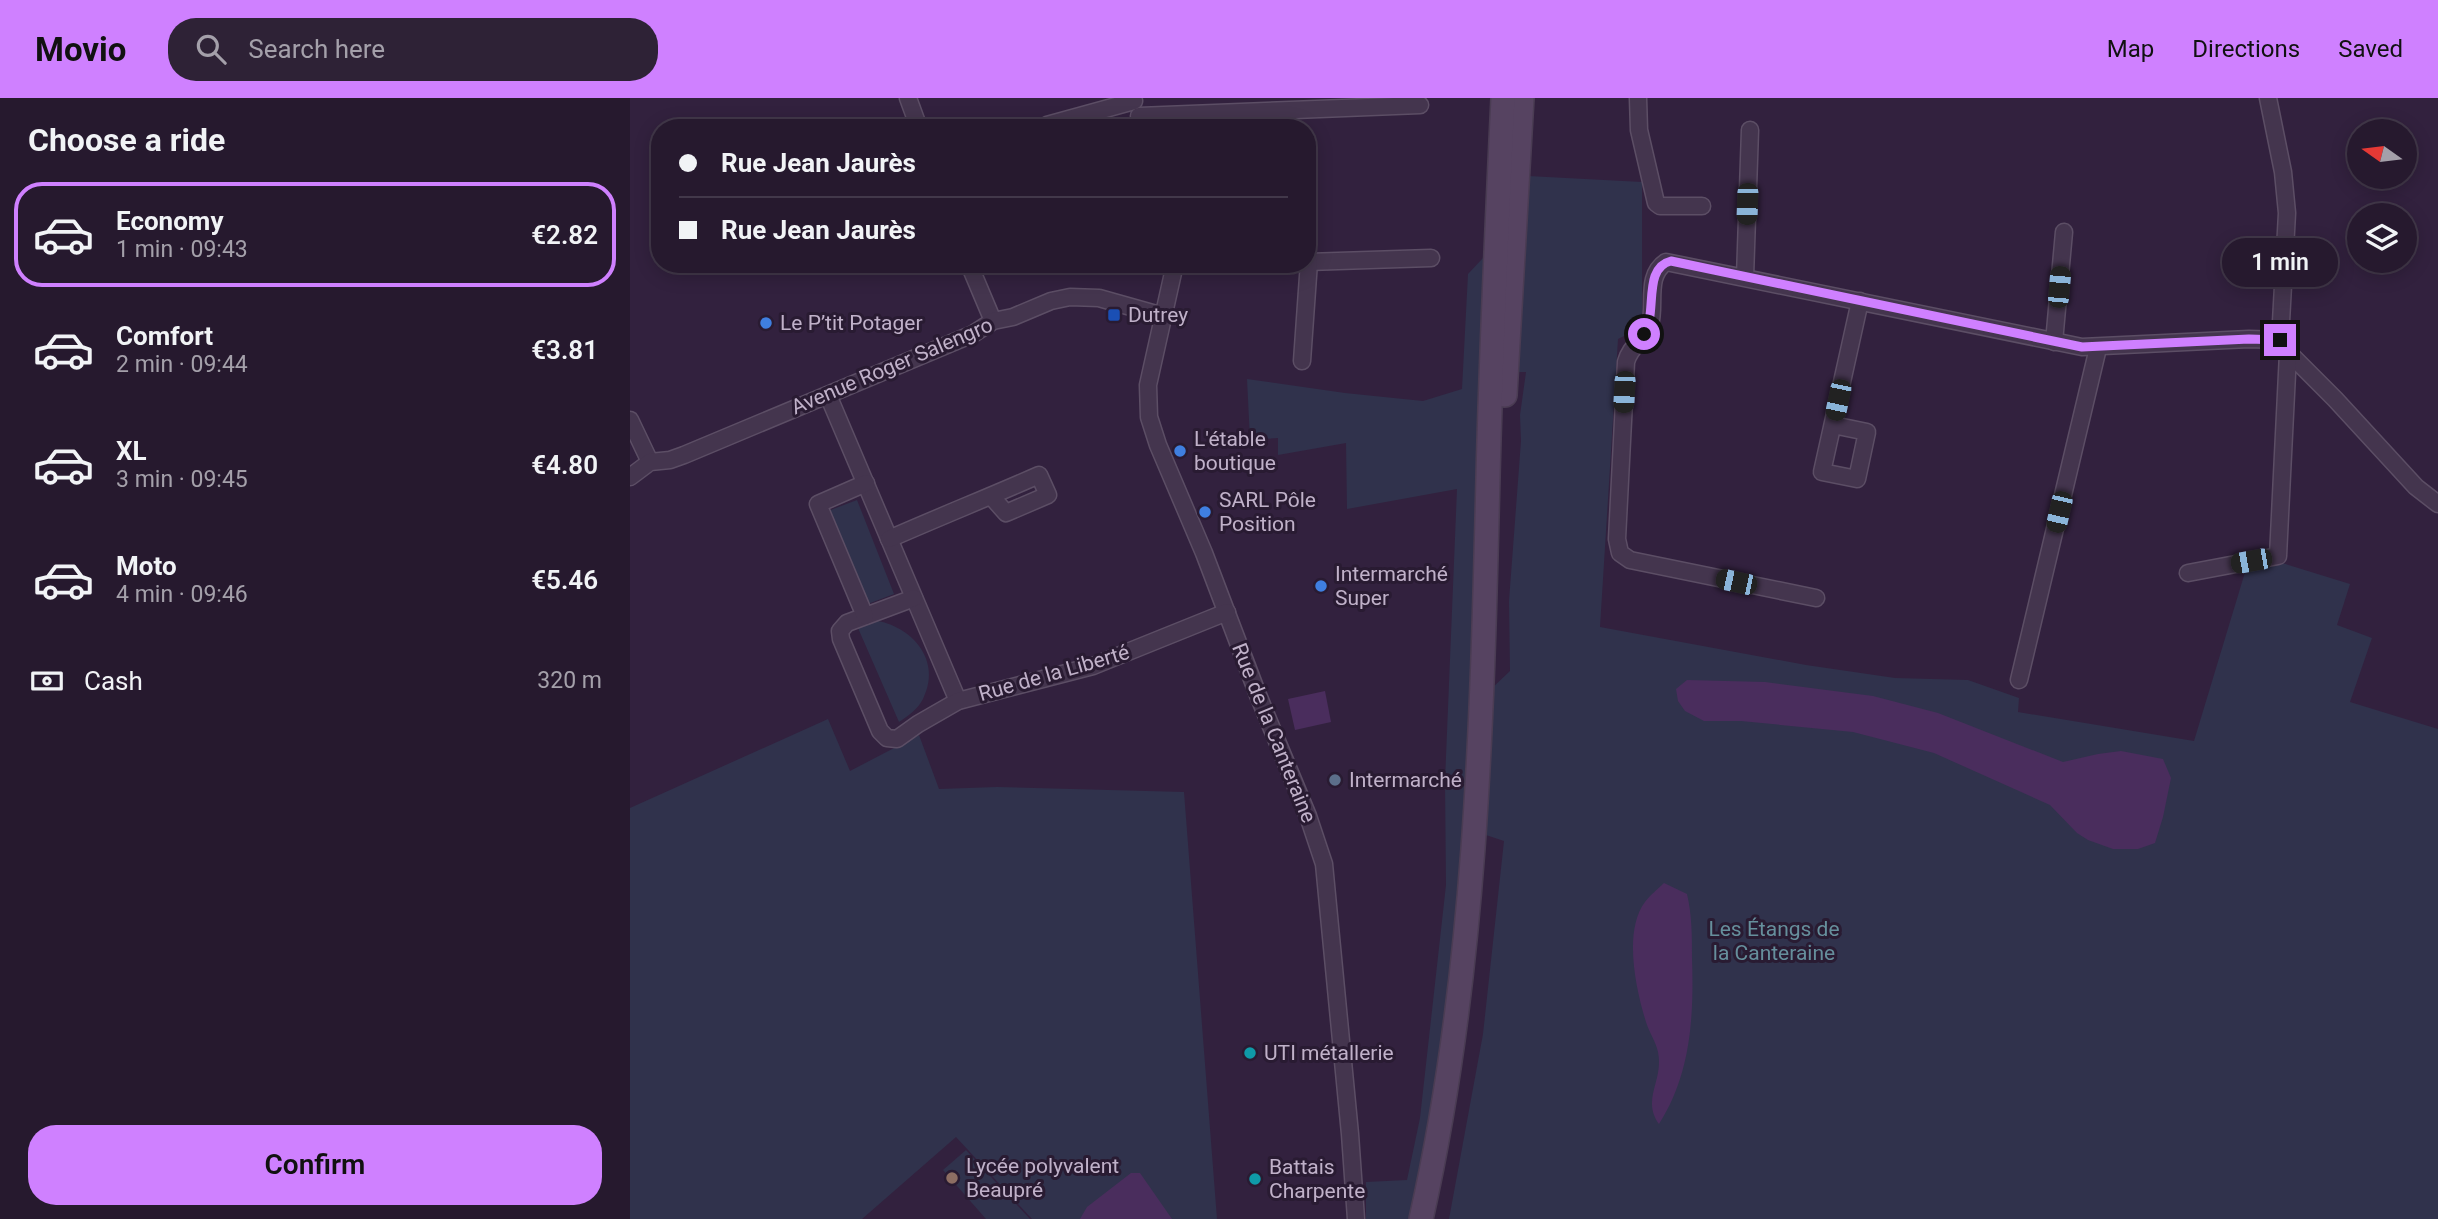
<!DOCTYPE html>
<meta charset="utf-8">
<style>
:root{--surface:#26192e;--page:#2e2236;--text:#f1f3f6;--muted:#a4a0aa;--line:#42384a;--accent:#cf80ff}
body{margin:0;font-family:Roboto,sans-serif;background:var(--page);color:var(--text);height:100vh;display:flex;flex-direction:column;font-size:26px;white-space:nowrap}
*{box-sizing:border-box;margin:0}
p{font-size:23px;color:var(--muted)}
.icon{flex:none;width:38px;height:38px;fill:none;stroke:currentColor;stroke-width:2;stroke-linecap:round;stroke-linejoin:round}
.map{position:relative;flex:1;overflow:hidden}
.side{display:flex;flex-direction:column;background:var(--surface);width:630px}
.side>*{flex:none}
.banner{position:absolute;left:21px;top:21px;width:665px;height:154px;border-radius:28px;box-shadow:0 4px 18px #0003,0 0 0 2px var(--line);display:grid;align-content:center;height:154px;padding:0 28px;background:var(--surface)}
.needle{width:46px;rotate:284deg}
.fabs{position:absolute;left:1717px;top:21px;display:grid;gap:14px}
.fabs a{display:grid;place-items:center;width:70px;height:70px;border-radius:50%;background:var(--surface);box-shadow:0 4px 18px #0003,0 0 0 2px var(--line);font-size:35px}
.end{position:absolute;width:32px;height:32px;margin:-16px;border:9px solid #cf80ff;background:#111;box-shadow:0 0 0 4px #111}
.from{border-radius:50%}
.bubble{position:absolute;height:49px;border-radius:24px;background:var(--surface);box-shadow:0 4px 18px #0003,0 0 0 2px var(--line);font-size:23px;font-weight:600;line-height:49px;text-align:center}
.car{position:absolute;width:21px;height:42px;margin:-21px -10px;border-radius:9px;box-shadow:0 0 5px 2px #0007;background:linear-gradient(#222 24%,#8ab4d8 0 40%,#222 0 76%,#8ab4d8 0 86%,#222 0)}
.banner b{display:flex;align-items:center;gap:24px;height:66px;font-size:26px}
.banner b+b{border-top:2px solid var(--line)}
.banner i{width:18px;height:18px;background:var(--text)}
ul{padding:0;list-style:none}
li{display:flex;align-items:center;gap:21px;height:105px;margin:0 14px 10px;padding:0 14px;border:4px solid transparent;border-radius:28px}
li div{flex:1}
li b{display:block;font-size:26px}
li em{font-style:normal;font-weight:600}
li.selected{border-color:var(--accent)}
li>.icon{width:63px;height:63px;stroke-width:1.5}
h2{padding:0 28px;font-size:32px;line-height:84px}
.pay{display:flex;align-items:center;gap:18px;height:77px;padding:0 28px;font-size:26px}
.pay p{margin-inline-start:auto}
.cta{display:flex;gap:14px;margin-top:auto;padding:14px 28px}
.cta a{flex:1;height:80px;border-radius:28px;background:var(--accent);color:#111;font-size:28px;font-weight:600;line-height:80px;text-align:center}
header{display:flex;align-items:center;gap:42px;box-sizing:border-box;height:98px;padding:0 35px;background:var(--accent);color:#111}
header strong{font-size:33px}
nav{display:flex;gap:38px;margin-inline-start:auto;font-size:24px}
.search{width:490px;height:63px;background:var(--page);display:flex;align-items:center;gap:18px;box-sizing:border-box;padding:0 24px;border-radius:28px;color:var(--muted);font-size:26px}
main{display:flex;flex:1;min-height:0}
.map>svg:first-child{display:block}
.green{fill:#30324c}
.water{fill:#4a2d5d}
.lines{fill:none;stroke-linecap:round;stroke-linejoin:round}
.street-casing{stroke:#5c4e65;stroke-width:19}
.secondary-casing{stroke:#4a3c53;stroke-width:26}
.street{stroke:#44354e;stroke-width:16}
.secondary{stroke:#564361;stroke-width:23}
.route{stroke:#cf80ff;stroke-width:9}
.transit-dot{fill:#1a4fb4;stroke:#291b32;stroke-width:2.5}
.shop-dot{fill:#3f7fe0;stroke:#291b32;stroke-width:2.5}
.service-dot{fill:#5c6f8a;stroke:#291b32;stroke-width:2.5}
.culture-dot{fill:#0f9aa8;stroke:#291b32;stroke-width:2.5}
.education-dot{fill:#8d6e63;stroke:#291b32;stroke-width:2.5}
.labels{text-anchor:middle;stroke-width:6;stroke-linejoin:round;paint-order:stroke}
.poi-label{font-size:21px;fill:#c0b1c9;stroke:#291b32;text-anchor:start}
.street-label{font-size:21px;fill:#c0b1c9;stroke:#291b32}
.park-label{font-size:21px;fill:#668f9c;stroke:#291b32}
</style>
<header>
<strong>Movio</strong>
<div class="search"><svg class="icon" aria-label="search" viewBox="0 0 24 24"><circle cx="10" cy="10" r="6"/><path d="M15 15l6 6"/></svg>Search here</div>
<nav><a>Map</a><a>Directions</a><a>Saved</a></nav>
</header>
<main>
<section class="side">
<h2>Choose a ride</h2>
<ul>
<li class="selected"><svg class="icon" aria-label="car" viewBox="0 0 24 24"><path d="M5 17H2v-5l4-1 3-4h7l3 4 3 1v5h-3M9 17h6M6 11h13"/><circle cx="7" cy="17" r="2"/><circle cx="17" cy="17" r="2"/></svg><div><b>Economy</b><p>1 min · 09:43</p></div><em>€2.82</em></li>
<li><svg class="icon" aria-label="car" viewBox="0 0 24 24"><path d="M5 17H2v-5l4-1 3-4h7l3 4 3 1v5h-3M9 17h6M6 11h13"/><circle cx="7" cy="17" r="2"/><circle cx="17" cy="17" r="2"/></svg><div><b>Comfort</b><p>2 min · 09:44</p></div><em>€3.81</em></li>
<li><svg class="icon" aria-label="car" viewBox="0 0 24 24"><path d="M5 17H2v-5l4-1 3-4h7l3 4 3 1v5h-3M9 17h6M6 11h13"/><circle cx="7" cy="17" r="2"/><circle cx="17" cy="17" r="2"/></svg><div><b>XL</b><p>3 min · 09:45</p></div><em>€4.80</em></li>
<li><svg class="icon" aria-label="car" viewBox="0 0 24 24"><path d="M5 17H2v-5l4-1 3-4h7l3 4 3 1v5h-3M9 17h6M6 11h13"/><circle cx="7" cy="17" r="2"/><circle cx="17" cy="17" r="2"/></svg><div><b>Moto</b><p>4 min · 09:46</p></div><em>€5.46</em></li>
</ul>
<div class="pay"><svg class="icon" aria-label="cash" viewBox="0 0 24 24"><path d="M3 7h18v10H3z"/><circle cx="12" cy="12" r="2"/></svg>Cash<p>320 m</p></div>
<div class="cta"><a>Confirm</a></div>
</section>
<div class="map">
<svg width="1808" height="1121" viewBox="0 0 1808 1121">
<rect width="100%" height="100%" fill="#32213e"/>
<g class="green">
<path d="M898 78 1012 84V215L1002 234 988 241 970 529 1176 567 1265 580 1338 582 1389 600 1388 614 1564 643 1616 471 1649 464 1720 486 1707 527 1742 540 1720 604 1808 631V1121H819L853 936 874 743 853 736 859 593 880 573 879 503 891 343 890 317 896 274H886L895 165Z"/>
<path d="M853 160 850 431 840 652 815 943 795 1058 780 1121H736V1084L777 1082 790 1020 816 787 815 683 827 391 717 411 716 345 648 357V340L620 342 617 281 715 295 793 303 832 291 838 176Z"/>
<path d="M227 402 264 496 235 507 198 413Z"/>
<path d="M248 523C284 530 312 564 293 601 288 611 278 618 269 624L228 530Z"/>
<path d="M198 621 220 673 289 637 309 691 367 689 554 694 587 1121H402L326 1039 232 1121H0V710Z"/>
<path d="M336 1052 400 1121H356L313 1072Z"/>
</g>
<g class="water">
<path d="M1057 582 1135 584 1243 598 1308 615 1433 664 1468 656 1491 653 1533 661 1541 680 1533 719 1525 745 1508 751H1483L1458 742 1447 735 1420 707 1304 655 1223 634 1111 623H1074L1055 613 1048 603 1046 591Z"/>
<path d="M695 593 701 624 665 632 658 601Z"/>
<path d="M1034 785 1057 796C1062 817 1062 838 1062 860 1064 918 1061 976 1029 1026 1011 1001 1034 983 1028 954 1026 944 1019 934 1016 924 1006 892 993 833 1015 804 1020 797 1028 791 1034 785Z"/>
<path d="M501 1075H510L542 1121H450L457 1109Z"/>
</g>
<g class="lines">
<g class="street-casing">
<g id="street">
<path d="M278 0 289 30"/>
<path d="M1008 0 1009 32 1026 105 1030 108H1072"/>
<path d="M1638 0 1653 74 1657 115 1650 242"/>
<path d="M509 18 790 7"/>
<path d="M417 27 504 3"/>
<path d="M677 164 801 160"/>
<path d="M339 166 363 223"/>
<path d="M545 166 518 287 519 319 528 347 574 455 628 597 678 718 694 766 720 1036 726 1121"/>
<path d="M1115 179 1120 32"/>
<path d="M1424 244 1434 134"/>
<path d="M1655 251 1705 301 1786 389 1808 406"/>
<path d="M672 263 679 164"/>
<path d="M198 297 328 603"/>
<path d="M0 322 20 364"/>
<path d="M1203 327 1237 334 1227 381 1192 374 1230 203"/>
<path d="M0 379 20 364 40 362 54 357 343 236 363 223 383 219 421 203 440 199 469 200 533 218"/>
<path d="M259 441C309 419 359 399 409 377L418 397 376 415 361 398"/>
<path d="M1558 475 1648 458 1658 255"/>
<path d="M284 500 217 525 210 533 211 541 250 633 257 640 267 641 288 626 328 603 463 568 597 514"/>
<path d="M1186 500 1000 462 990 455 987 441 996 264C1000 248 1015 241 1020 227 1026 206 1015 178 1036 164L1452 249 1619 241 1650 242"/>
<path d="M235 518 188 406 236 385"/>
<path d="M1389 582 1468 250"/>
</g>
</g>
<g class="secondary-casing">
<g id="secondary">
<path d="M875 297 892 0"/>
<path d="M791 1121C846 877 852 628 858 379 861 252 867 126 873 0"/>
</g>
</g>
<use href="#street" class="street"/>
<use href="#secondary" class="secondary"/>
</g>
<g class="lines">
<path class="route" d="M1014 236C1028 216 1012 170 1041 163L1452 249 1619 241 1650 242"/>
</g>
<rect class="transit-dot" x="477" y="210" width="14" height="14" rx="3.5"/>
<g class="shop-dot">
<circle cx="136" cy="225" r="7"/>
<circle cx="550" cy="353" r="7"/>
<circle cx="575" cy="414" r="7"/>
<circle cx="691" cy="488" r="7"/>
</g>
<circle class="service-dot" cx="705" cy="682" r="7"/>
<g class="culture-dot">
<circle cx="620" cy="955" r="7"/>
<circle cx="625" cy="1081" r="7"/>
</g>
<circle class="education-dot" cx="322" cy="1080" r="7"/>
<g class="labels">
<g class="poi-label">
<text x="498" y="224">Dutrey</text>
<text x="150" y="232">Le P’tit Potager</text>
<text x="564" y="348">L'étable<tspan x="564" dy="24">boutique</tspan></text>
<text x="589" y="409">SARL Pôle<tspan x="589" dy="24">Position</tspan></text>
<text x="705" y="483">Intermarché<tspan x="705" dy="24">Super</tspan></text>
<text x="719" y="689">Intermarché</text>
<text x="634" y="962">UTI métallerie</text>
<text x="336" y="1075">Lycée polyvalent<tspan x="336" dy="24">Beaupré</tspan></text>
<text x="639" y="1076">Battais<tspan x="639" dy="24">Charpente</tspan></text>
</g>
<g class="street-label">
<text transform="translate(262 268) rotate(-23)" y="7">Avenue Roger Salengro</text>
<text transform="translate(424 575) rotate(-16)" y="7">Rue de la Liberté</text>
<text transform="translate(644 635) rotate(68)" y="7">Rue de la Canteraine</text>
</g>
<g class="park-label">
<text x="1144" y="838">Les Étangs de<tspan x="1144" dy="24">la Canteraine</tspan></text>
</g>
</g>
</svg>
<div class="fabs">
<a><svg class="needle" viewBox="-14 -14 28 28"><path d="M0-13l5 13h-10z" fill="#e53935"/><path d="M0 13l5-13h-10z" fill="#a4a0aa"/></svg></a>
<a><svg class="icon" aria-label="layers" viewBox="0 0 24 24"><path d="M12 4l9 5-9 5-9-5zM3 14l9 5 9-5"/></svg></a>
</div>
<i class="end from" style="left:1014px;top:236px"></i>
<i class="end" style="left:1650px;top:242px"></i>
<div class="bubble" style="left:1592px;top:140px;width:116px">1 min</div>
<i class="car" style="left:1117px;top:106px;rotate:182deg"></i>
<i class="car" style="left:1429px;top:189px;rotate:5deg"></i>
<i class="car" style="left:994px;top:294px;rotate:183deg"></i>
<i class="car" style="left:1208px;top:302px;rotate:192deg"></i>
<i class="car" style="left:1429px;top:414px;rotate:193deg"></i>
<i class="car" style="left:1621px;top:463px;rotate:260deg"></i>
<i class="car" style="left:1106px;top:484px;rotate:282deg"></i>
<div class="banner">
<b><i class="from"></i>Rue Jean Jaurès</b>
<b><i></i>Rue Jean Jaurès</b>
</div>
</div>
</main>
